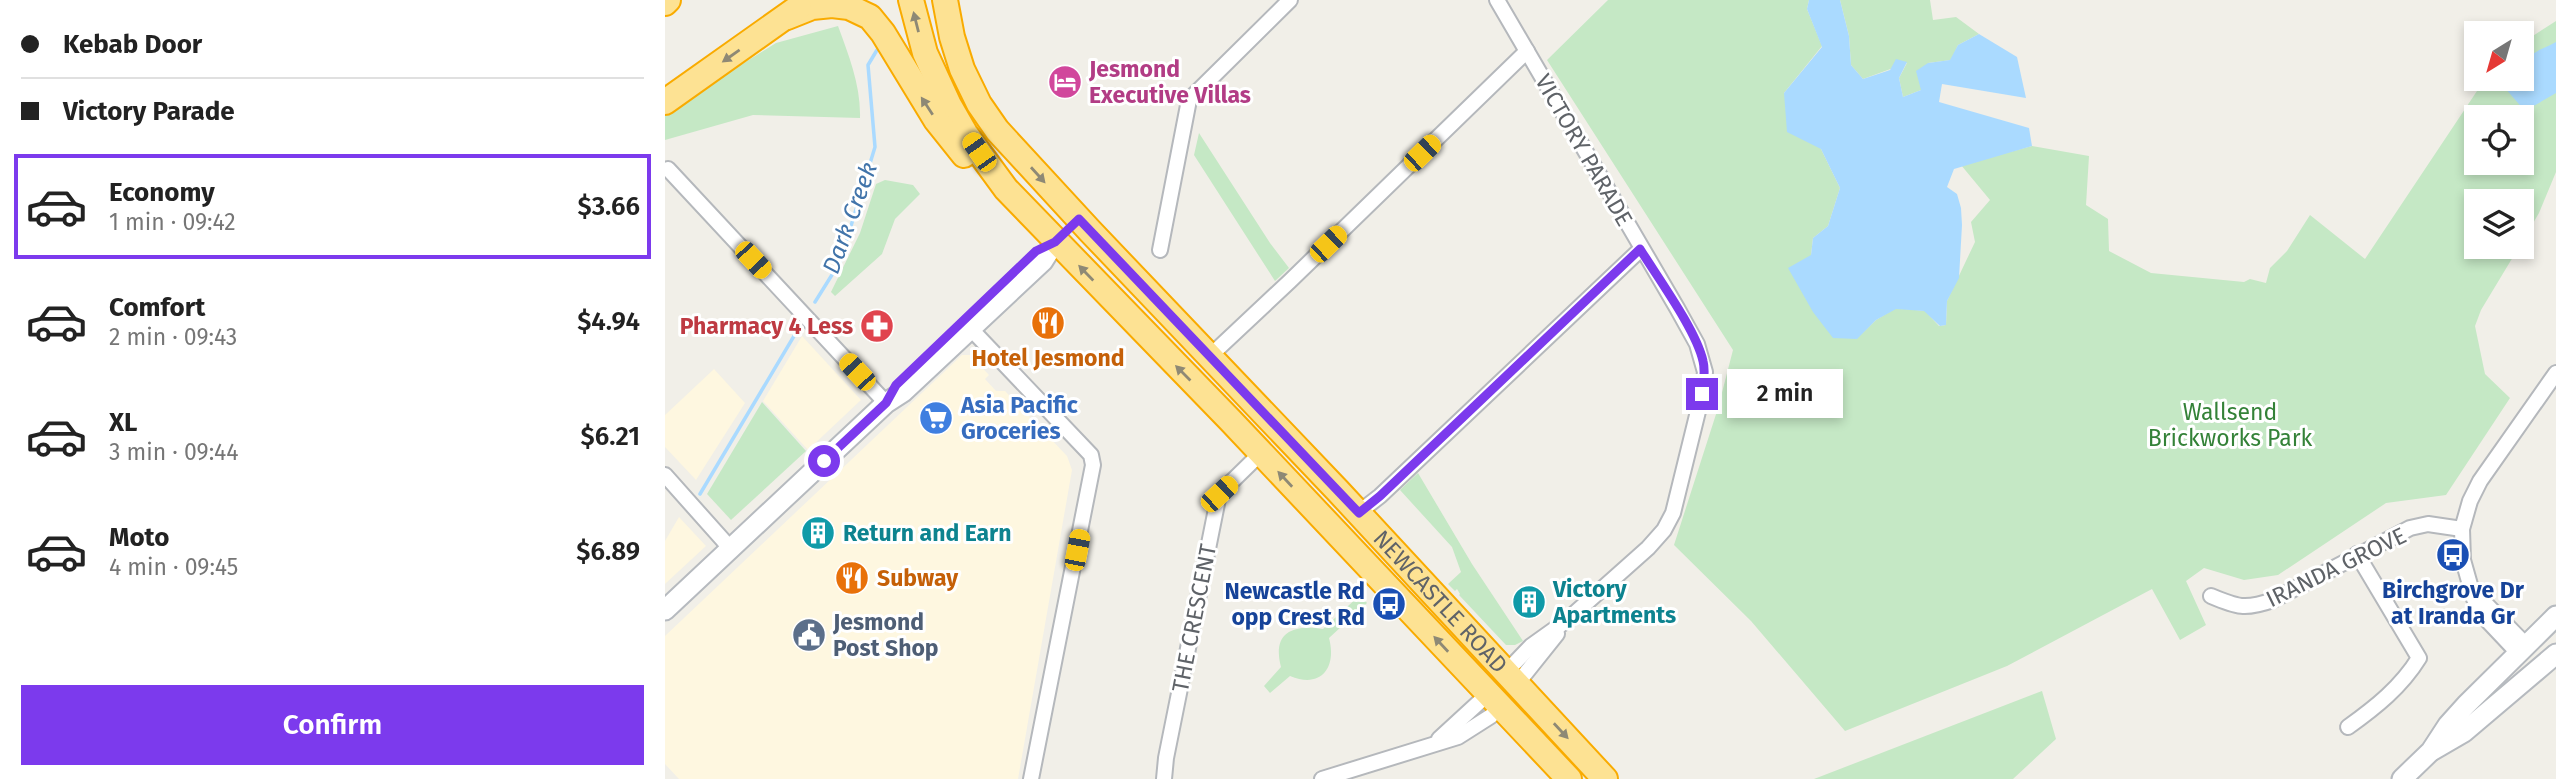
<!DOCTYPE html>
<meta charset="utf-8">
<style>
:root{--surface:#fff;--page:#f2f2f2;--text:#222;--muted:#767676;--line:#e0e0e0;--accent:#7c3aed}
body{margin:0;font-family:"Fira Sans",sans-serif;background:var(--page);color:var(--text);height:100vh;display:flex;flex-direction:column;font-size:26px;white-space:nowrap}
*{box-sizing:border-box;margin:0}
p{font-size:23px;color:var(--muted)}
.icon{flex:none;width:38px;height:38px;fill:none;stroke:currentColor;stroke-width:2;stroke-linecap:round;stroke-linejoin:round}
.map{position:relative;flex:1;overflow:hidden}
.drawer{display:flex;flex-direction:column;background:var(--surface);width:665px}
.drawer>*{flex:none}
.top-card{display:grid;align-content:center;height:154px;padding:0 21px;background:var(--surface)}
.needle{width:46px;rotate:217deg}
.fabs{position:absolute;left:1799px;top:21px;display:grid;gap:14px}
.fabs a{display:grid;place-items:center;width:70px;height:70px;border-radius:0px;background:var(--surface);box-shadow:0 4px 10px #0003;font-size:35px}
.end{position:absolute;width:32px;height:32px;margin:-16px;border:9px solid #7c3aed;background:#fff;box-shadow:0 0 0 4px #fff}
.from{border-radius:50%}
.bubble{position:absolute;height:49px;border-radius:0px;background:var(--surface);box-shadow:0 4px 10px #0003;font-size:23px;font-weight:600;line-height:49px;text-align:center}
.car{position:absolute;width:21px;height:42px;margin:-21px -10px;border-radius:9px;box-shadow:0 0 5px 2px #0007;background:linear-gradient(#f5c518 24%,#345 0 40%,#f5c518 0 76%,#345 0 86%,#f5c518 0)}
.top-card b{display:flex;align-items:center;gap:24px;height:66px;font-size:26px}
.top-card b+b{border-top:2px solid var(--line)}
.top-card i{width:18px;height:18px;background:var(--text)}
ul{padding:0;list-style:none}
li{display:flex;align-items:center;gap:21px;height:105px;margin:0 14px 10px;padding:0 7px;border:4px solid transparent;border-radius:0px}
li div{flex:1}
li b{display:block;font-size:26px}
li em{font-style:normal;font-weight:600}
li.on{border-color:var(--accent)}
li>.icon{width:63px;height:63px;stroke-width:1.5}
.cta{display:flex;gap:14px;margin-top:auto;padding:14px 21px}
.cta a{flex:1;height:80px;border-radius:0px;background:var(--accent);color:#fff;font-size:28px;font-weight:600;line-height:80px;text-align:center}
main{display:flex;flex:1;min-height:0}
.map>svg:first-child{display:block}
.commercial{fill:#fef7e0}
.green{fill:#c5e8c5;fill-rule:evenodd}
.water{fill:#aadaff}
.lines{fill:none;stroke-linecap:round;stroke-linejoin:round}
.stream{stroke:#aadaff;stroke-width:3.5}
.street-casing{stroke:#b5b8bc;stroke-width:18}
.secondary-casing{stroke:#b6babf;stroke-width:23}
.highway-casing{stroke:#f9ab00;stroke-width:28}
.street{stroke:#fff;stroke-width:14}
.secondary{stroke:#fff;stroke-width:19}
.highway{stroke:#fde293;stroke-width:24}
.oneway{fill:#8e8975}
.route{stroke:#7c3aed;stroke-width:9}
.labels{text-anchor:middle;stroke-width:6;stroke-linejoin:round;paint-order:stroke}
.hotel-label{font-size:23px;font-weight:bold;fill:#b23c85;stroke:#fff;text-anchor:start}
.street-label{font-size:23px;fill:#5f6368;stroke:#fff}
.health-label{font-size:23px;font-weight:bold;fill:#be3a42;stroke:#fff;text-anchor:end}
.food-label{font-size:23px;font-weight:bold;fill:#c56008;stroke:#fff}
.shop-label{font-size:23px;font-weight:bold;fill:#366cbe;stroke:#fff;text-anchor:start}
.park-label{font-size:23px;fill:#348238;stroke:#fff}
.culture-label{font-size:23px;font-weight:bold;fill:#0d838f;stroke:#fff;text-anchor:start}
.transit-label{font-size:23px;font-weight:bold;fill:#164399;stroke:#fff}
.service-label{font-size:23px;font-weight:bold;fill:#4e5e75;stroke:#fff;text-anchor:start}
.water-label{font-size:24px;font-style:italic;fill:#4174aa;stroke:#fff}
</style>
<main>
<section class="drawer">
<div class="top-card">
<b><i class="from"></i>Kebab Door</b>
<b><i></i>Victory Parade</b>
</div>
<ul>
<li class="on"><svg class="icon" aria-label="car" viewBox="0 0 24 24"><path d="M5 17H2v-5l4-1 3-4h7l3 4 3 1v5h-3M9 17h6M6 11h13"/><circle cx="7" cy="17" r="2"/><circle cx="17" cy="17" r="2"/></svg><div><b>Economy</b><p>1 min · 09:42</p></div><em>$3.66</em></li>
<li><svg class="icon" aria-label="car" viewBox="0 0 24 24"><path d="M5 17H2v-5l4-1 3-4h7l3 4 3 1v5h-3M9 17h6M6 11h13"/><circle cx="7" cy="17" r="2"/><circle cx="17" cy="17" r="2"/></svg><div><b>Comfort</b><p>2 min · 09:43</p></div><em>$4.94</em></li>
<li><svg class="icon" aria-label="car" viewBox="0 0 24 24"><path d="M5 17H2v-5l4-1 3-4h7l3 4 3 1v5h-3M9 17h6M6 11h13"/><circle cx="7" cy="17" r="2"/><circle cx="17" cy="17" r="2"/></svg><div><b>XL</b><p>3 min · 09:44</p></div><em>$6.21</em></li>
<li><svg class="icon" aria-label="car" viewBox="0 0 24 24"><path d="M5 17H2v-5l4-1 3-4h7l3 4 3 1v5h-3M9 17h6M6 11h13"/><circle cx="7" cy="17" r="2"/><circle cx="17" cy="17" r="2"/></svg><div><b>Moto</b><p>4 min · 09:45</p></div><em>$6.89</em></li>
</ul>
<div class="cta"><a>Confirm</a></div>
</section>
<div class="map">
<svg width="1891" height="779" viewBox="0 0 1891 779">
<rect width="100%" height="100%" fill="#f1efe8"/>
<g class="commercial">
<path d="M137 336 196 400 143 450 98 401Z"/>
<path d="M297 355H305L324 375 320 379 331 391H340L402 456 407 470 353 779H14L0 764V636Z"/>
<path d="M49 369 80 403 31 480 0 447V415Z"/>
<path d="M14 517 41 546 0 584V541Z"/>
</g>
<g class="green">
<path d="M943 0H1144L1142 9 1157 46 1119 93 1156 149 1175 188 1163 226 1148 238 1146 255 1191 339 1211 320 1231 308 1260 311 1274 326 1281 325 1282 301 1310 242 1306 222 1325 200 1296 165 1367 146 1424 156 1421 205 1443 219 1444 251 1486 273 1579 282 1585 279 1601 283 1605 268 1622 251 1645 215 1700 259 1820 79H1857V43L1891 21V172L1874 213 1857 242V201H1811V247H1854L1816 310 1810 326 1820 374 1845 398 1781 495 1721 503 1613 575 1579 580 1539 568 1521 581 1541 625 1515 640 1487 589 1342 666 1180 731 1086 621 1009 545 1053 408 1068 350 882 60ZM1811 117H1857V163H1811Z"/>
<path d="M1175 0H1265L1268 20 1291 17 1314 34 1293 45 1286 60 1263 63 1256 90 1238 97 1234 78 1242 63 1198 79 1186 65 1184 36Z"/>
<path d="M173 26C184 56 196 86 195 118L88 115 0 140V116L48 82 111 43Z"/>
<path d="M534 133 605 243 624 268 610 281 529 155Z"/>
<path d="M220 180 248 185 255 194 230 219 217 254 170 296 166 292 195 233 211 184Z"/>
<path d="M97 402 141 451 66 520 42 494Z"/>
<path d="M753 473 807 564 858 641 850 645H841L794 595 795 594 792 589 790 591 783 584 796 572 787 547 735 490Z"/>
<path d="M695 595 702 603 664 638C672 668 656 689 625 676L605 693 599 686 616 667C607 633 627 624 658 629Z"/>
<path d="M1377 691 1391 739 1348 779H1149Z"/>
</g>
<g class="water">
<path d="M1144 0H1175L1184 36 1186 65 1198 79 1225 70 1231 59 1242 62 1234 78 1238 97 1256 90 1251 71 1263 63 1285 60 1293 45 1314 34 1352 57 1361 98 1277 84 1274 102 1364 128 1367 146 1289 169 1282 187 1292 194 1296 208 1297 225 1294 278 1282 301 1281 325 1275 326 1259 311 1231 309 1211 320 1192 339 1168 338 1148 312 1123 268 1146 255 1148 238 1163 226 1175 188 1156 149 1122 132 1119 93 1157 47 1142 9Z"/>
<path d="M1891 42V93L1860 111 1839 87 1846 79H1857C1857 54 1872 52 1891 42Z"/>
</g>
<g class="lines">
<g class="stream">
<path d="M150 302 175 262 210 147 203 65 212 50"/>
<path d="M35 494 132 331"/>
</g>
<g class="street-casing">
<g id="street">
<path d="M832 0 1012 308 1032 344 1040 372 1037 395 1008 513 999 530 983 548 901 621 866 646 841 672"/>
<path d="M3 169 221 403"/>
<path d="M495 250 524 100 625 0"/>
<path d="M306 329 426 455 428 465 366 779"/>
<path d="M544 357 625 281 862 51"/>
<path d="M0 475 66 549"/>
<path d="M693 513 715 496 976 249"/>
<path d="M1546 596C1572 607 1580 610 1608 600L1745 528 1763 524 1797 529"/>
<path d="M1816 599 1861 645"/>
<path d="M1853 653 1820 618 1809 599 1798 560 1797 529 1805 501 1815 481 1891 373"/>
<path d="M852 684 892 634"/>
<path d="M1683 727C1711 707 1736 687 1754 658L1692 554"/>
<path d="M774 739 823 694"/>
<path d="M499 779 501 758 554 494 596 453"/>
<path d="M657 779 793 737 826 716 835 706"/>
</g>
</g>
<g class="secondary-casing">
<g id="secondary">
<path d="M0 610 221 403 238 392 378 261 390 242"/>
<path d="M1768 750 1799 732 1891 654"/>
<path d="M1737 779 1766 751 1783 725 1801 705 1891 616"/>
</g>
</g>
<g class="highway-casing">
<g id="highway">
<path d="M246 0 260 53 284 105 300 133 341 189 566 421 904 779"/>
<path id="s1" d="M280 0 287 37 297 69 314 104 332 130 425 231 673 491 940 779"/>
<path d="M0 3 3 0"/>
<path d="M122 17 147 7 167 5 184 7 205 17 218 33 271 120 299 155"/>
<path d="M0 102 134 7"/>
</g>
</g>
<use href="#street" class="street"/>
<use href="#secondary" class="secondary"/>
<use href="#highway" class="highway"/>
</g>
<defs><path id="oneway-solid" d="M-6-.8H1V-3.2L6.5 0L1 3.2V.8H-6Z" transform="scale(1.75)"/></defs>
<g class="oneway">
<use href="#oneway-solid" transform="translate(251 22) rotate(-104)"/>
<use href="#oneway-solid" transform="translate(66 56) rotate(145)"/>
<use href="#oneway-solid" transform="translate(262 106) rotate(-123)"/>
<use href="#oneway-solid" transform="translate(373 175) rotate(48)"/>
<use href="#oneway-solid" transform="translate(421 273) rotate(-134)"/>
<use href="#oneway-solid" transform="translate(518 373) rotate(-135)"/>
<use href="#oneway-solid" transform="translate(620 479) rotate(-133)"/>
<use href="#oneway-solid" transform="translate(776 644) rotate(-133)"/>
<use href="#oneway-solid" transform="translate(896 731) rotate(47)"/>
</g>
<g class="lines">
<path class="route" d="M159 461 221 403 231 385 371 251 390 242 414 219 694 513 715 496 975 249C993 278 1031 330 1038 361 1041 373 1038 383 1037 394"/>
</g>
<defs>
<g id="hotel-disc" transform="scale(1.75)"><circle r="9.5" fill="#d1479c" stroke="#fff"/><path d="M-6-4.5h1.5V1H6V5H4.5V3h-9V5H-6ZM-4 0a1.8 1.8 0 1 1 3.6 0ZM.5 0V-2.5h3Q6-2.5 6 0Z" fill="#fff"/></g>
<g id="restaurant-disc" transform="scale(1.75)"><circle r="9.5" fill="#e8710a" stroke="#fff"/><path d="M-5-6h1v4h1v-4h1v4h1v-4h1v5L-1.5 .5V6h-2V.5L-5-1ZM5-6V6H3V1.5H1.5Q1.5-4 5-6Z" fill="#fff"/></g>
<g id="pharmacy-disc" transform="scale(1.75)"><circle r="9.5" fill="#e0444e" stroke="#fff"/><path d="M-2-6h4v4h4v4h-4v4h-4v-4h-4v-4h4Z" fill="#fff"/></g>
<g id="supermarket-disc" transform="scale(1.75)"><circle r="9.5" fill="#3f7fe0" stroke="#fff"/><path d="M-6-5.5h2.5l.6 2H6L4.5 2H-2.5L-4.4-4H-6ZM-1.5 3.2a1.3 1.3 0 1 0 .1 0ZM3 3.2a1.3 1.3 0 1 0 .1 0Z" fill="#fff"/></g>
<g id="building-disc" transform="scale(1.75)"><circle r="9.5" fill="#0f9aa8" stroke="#fff"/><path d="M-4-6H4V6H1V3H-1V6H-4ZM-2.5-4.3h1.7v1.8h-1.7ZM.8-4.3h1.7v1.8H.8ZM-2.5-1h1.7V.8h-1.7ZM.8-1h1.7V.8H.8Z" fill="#fff"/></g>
<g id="bus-disc" transform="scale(1.75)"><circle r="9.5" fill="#1a4fb4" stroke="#fff"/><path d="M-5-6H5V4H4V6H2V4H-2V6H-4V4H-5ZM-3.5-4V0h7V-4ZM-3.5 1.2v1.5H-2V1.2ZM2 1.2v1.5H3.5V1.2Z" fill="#fff"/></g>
<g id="civic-disc" transform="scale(1.75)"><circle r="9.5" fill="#5c6f8a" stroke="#fff"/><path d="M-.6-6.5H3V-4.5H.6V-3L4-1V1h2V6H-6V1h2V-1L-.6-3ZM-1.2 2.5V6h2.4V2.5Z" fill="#fff"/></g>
</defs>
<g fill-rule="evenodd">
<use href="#hotel-disc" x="400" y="82"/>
<use href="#restaurant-disc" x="383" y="323"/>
<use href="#pharmacy-disc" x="212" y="326"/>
<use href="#supermarket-disc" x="271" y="418"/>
<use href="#building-disc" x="153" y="533"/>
<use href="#bus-disc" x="1788" y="555"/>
<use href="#restaurant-disc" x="187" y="578"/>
<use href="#building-disc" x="864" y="602"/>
<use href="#bus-disc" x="724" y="604"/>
<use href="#civic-disc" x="144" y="635"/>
</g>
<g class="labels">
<g class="hotel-label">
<text x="424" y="77">Jesmond<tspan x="424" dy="26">Executive Villas</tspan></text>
</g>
<g class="street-label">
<text transform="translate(919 150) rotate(60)" y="8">VICTORY PARADE</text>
<text transform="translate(1671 567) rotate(-26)" y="8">IRANDA GROVE</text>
<text dy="8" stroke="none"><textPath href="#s1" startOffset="789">NEWCASTLE ROAD</textPath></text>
<text transform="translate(529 618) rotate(-79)" y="8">THE CRESCENT</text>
</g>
<g class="health-label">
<text x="188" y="334">Pharmacy 4 Less</text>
</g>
<g class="food-label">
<text x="383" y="366">Hotel Jesmond</text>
<text x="212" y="586" text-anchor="start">Subway</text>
</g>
<g class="shop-label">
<text x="296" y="413">Asia Pacific<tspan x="296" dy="26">Groceries</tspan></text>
</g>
<g class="park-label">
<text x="1565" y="420">Wallsend<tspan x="1565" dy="26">Brickworks Park</tspan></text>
</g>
<g class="culture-label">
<text x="178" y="541">Return and Earn</text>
<text x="888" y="597">Victory<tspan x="888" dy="26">Apartments</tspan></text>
</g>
<g class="transit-label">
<text x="1788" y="598">Birchgrove Dr<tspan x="1788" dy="26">at Iranda Gr</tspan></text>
<text x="700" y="599" text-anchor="end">Newcastle Rd<tspan x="700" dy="26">opp Crest Rd</tspan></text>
</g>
<g class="service-label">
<text x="168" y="630">Jesmond<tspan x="168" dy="26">Post Shop</tspan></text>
</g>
<g class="water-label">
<text transform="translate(185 218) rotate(-70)" y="8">Dark Creek</text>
</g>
</g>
</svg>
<div class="fabs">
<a><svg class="needle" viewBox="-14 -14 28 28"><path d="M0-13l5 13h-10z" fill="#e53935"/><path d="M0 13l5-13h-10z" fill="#767676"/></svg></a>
<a><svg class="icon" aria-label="locate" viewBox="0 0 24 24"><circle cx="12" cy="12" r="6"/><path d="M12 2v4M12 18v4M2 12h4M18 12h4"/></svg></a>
<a><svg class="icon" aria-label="layers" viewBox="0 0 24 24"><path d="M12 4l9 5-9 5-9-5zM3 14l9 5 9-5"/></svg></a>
</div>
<i class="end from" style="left:159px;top:461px"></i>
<i class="end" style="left:1037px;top:394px"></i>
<div class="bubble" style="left:1062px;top:369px;width:116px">2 min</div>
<i class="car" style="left:314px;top:152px;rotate:325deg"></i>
<i class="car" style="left:757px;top:153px;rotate:46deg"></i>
<i class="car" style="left:663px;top:244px;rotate:46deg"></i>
<i class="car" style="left:88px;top:260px;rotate:137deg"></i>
<i class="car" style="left:192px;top:372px;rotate:317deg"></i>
<i class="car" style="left:554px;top:494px;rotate:47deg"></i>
<i class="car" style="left:412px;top:550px;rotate:11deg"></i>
</div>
</main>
